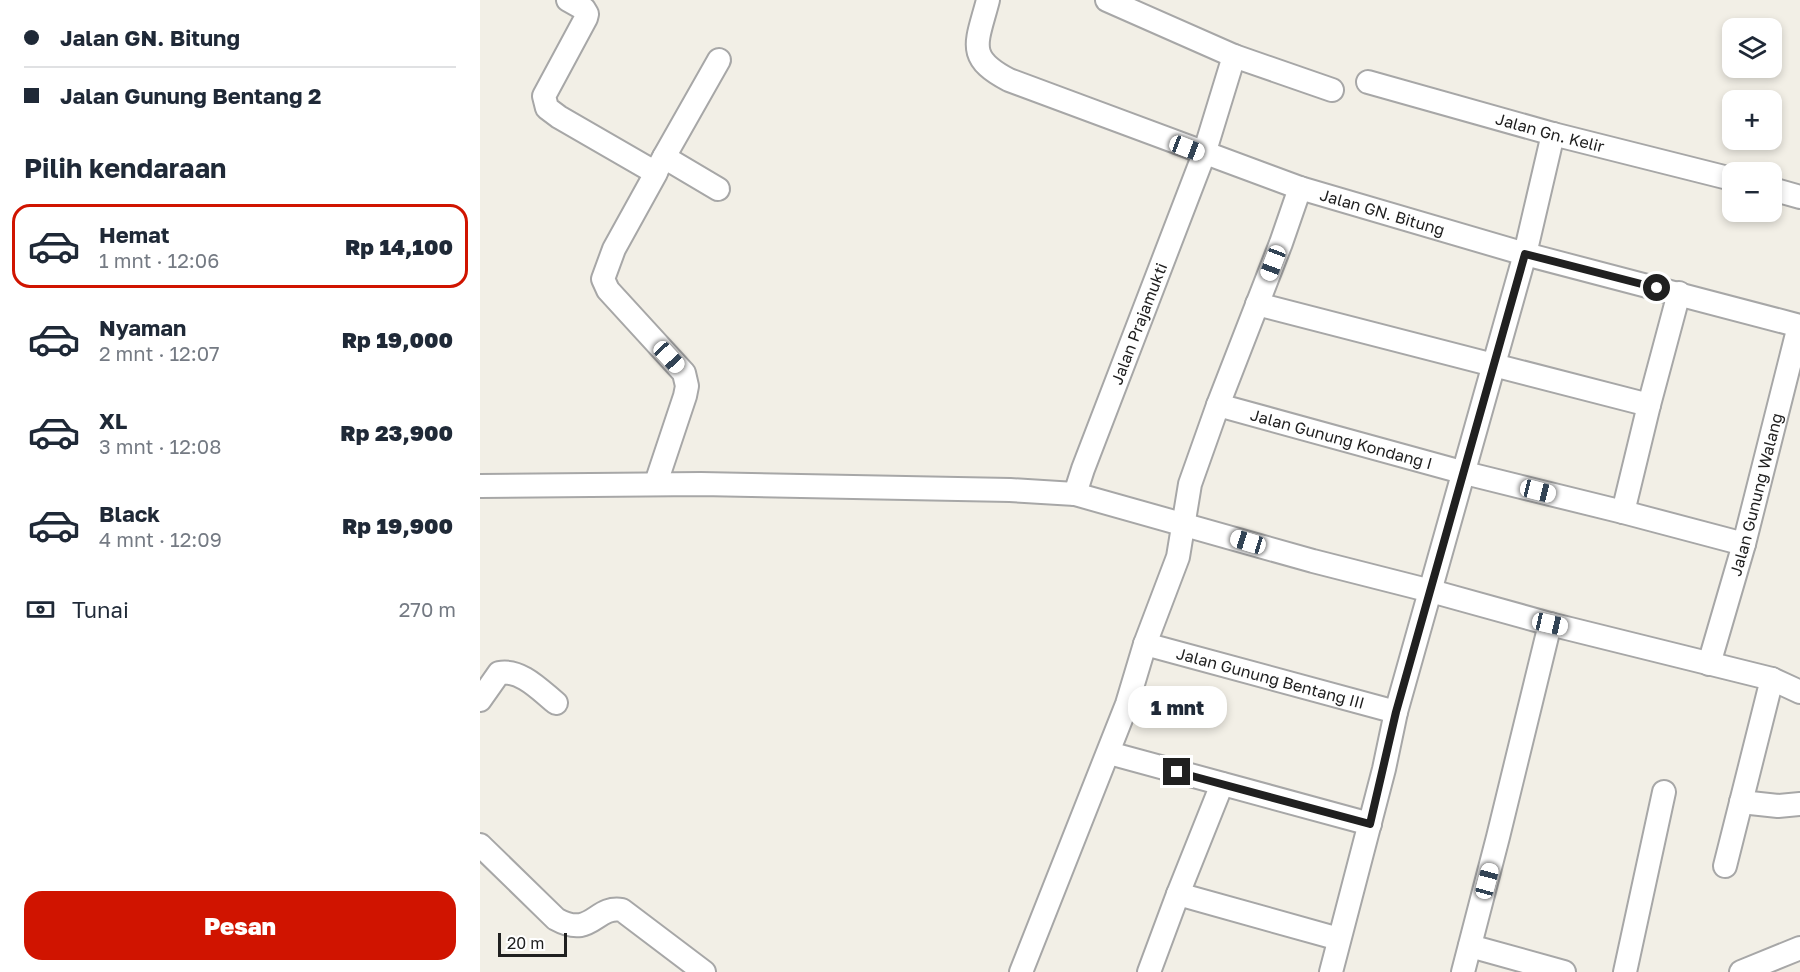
<!DOCTYPE html>
<html lang="id">
<meta charset="utf-8">
<style>
:root{--surface:#fff;--page:#f6f6f7;--text:#1f2937;--muted:#747a83;--line:#e0e1e3;--accent:#d01400}
body{margin:0;font-family:"Golos Text",sans-serif;background:var(--page);color:var(--text);height:100vh;display:flex;flex-direction:column;font-size:22px;white-space:nowrap}
*{box-sizing:border-box;margin:0}
p{font-size:20px;color:var(--muted)}
.icon{flex:none;width:33px;height:33px;fill:none;stroke:currentColor;stroke-width:2;stroke-linecap:round;stroke-linejoin:round}
.map{position:relative;flex:1;overflow:hidden}
.side{display:flex;flex-direction:column;background:var(--surface);width:480px}
.side>*{flex:none}
.top-card{display:grid;align-content:center;height:132px;padding:0 24px;background:var(--surface)}
.buttons{position:absolute;left:1242px;top:18px;display:grid;gap:12px}
.buttons a{display:grid;place-items:center;width:60px;height:60px;border-radius:12px;background:var(--surface);box-shadow:0 3px 9px #0003;font-size:30px}
.scale{position:absolute;left:18px;bottom:15px;width:69px;box-sizing:border-box;padding-left:6px;border:3px solid #202020;border-top:0;font-size:16px;line-height:21px;white-space:nowrap;color:#202020;-webkit-text-stroke:4px #fff;paint-order:stroke}
.end{position:absolute;width:27px;height:27px;margin:-14px;border:8px solid #202020;background:#fff;box-shadow:0 0 0 3px #fff}
.from{border-radius:50%}
.bubble{position:absolute;height:42px;border-radius:18px;background:var(--surface);box-shadow:0 3px 9px #0003;font-size:20px;font-weight:800;line-height:42px;text-align:center}
.car{position:absolute;width:18px;height:36px;margin:-18px -9px;border-radius:8px;box-shadow:0 0 4px 2px #0007;background:linear-gradient(#fff 24%,#345 0 40%,#fff 0 76%,#345 0 86%,#fff 0)}
.top-card b{display:flex;align-items:center;gap:21px;height:57px;font-size:22px}
.top-card b+b{border-top:2px solid var(--line)}
.top-card i{width:15px;height:15px;background:var(--text)}
ul{padding:0;list-style:none}
li{display:flex;align-items:center;gap:18px;height:84px;margin:0 12px 9px;padding:0 12px;border:3px solid transparent;border-radius:18px}
li div{flex:1}
li b{display:block;font-size:22px}
li em{font-style:normal;font-weight:800}
li.active{border-color:var(--accent)}
li>.icon{width:54px;height:54px;stroke-width:1.5}
h2{padding:0 24px;font-size:27px;line-height:72px}
.pay{display:flex;align-items:center;gap:15px;height:66px;padding:0 24px;font-size:22px}
.pay p{margin-inline-start:auto}
.primary-button{display:flex;gap:12px;margin-top:auto;padding:12px 24px}
.primary-button a{flex:1;height:69px;border-radius:18px;background:var(--accent);color:#fff;font-size:24px;font-weight:800;line-height:69px;text-align:center}
main{display:flex;flex:1;min-height:0}
.map>svg:first-child{display:block}
.lines{fill:none;stroke-linecap:round;stroke-linejoin:round}
.minor-casing{stroke:#a7a7a7;stroke-width:26}
.minor{stroke:#fff;stroke-width:22}
.route{stroke:#202020;stroke-width:8}
.labels{text-anchor:middle;stroke-width:4.5;stroke-linejoin:round;paint-order:stroke}
.street-label{font-size:16px;fill:#202020;stroke:#fff}
</style>
<main>
<section class="side">
<div class="top-card">
<b><i class="from"></i>Jalan GN. Bitung</b>
<b><i></i>Jalan Gunung Bentang 2</b>
</div>
<h2>Pilih kendaraan</h2>
<ul>
<li class="active"><svg class="icon" aria-label="car" viewBox="0 0 24 24"><path d="M5 17H2v-5l4-1 3-4h7l3 4 3 1v5h-3M9 17h6M6 11h13"/><circle cx="7" cy="17" r="2"/><circle cx="17" cy="17" r="2"/></svg><div><b>Hemat</b><p>1 mnt · 12:06</p></div><em>Rp 14,100</em></li>
<li><svg class="icon" aria-label="car" viewBox="0 0 24 24"><path d="M5 17H2v-5l4-1 3-4h7l3 4 3 1v5h-3M9 17h6M6 11h13"/><circle cx="7" cy="17" r="2"/><circle cx="17" cy="17" r="2"/></svg><div><b>Nyaman</b><p>2 mnt · 12:07</p></div><em>Rp 19,000</em></li>
<li><svg class="icon" aria-label="car" viewBox="0 0 24 24"><path d="M5 17H2v-5l4-1 3-4h7l3 4 3 1v5h-3M9 17h6M6 11h13"/><circle cx="7" cy="17" r="2"/><circle cx="17" cy="17" r="2"/></svg><div><b>XL</b><p>3 mnt · 12:08</p></div><em>Rp 23,900</em></li>
<li><svg class="icon" aria-label="car" viewBox="0 0 24 24"><path d="M5 17H2v-5l4-1 3-4h7l3 4 3 1v5h-3M9 17h6M6 11h13"/><circle cx="7" cy="17" r="2"/><circle cx="17" cy="17" r="2"/></svg><div><b>Black</b><p>4 mnt · 12:09</p></div><em>Rp 19,900</em></li>
</ul>
<div class="pay"><svg class="icon" aria-label="cash" viewBox="0 0 24 24"><path d="M3 7h18v10H3z"/><circle cx="12" cy="12" r="2"/></svg>Tunai<p>270 m</p></div>
<div class="primary-button"><a>Pesan</a></div>
</section>
<div class="map">
<svg width="1320" height="972" viewBox="0 0 1320 972">
<rect width="100%" height="100%" fill="#f2efe6"/>
<g class="lines">
<g class="minor-casing">
<g id="minor">
<path d="M88 0 104 9 107 14 106 18 64 96 67 108 79 117 176 173 134 249 123 279 128 290 204 373 207 386 205 396 176 483"/>
<path id="s1" d="M508 0C497 43 485 57 529 80L820 188 1045 254 1320 326"/>
<path d="M627 0 754 56 852 90"/>
<path id="s2" d="M888 82 1073 134 1252 179"/>
<path d="M184 157 239 60"/>
<path d="M177 170 184 157 238 189"/>
<path d="M1292 189 1320 197"/>
<path d="M777 304 1169 405"/>
<path id="s3" d="M738 405 989 474 1143 512 1264 544"/>
<path d="M0 486 221 484 530 490 595 494 833 561 951 591 1070 624 1292 679 1320 692"/>
<path id="s4" d="M595 494 603 469 724 154 754 56"/>
<path d="M1143 512 1169 405 1199 293"/>
<path id="s5" d="M665 644 916 712"/>
<path id="s6" d="M1229 664 1264 544 1319 326"/>
<path d="M0 700 19 673C41 669 60 690 76 703"/>
<path d="M629 753 890 824"/>
<path d="M1261 802 1298 806 1320 804"/>
<path d="M0 845 76 919C112 939 115 905 142 910L224 972"/>
<path d="M1245 866 1292 679"/>
<path d="M698 894 859 939"/>
<path d="M990 946 1084 972"/>
<path d="M541 972 647 704 665 644 698 557 710 484 738 405 801 243 820 188"/>
<path d="M669 972 698 894 742 784"/>
<path d="M851 972 904 769 916 712 1045 254 1073 134"/>
<path d="M983 972 1018 837 1070 624"/>
<path d="M1145 972 1184 792"/>
<path d="M1261 972 1320 948"/>
</g>
</g>
<use href="#minor" class="minor"/>
</g>
<g class="lines">
<path class="route" d="M697 772 890 824 916 712 1045 254 1177 288"/>
</g>
<g class="labels">
<g class="street-label">
<text dy="6" stroke="none"><textPath href="#s2" startOffset="189">Jalan Gn. Kelir</textPath></text>
<text dy="6" stroke="none"><textPath href="#s1" startOffset="492">Jalan GN. Bitung</textPath></text>
<text dy="6" stroke="none"><textPath href="#s4" startOffset="182">Jalan Prajamukti</textPath></text>
<text dy="6" stroke="none"><textPath href="#s3" startOffset="128">Jalan Gunung Kondang I</textPath></text>
<text dy="6" stroke="none"><textPath href="#s6" startOffset="176">Jalan Gunung Walang</textPath></text>
<text dy="6" stroke="none"><textPath href="#s5" startOffset="130">Jalan Gunung Bentang III</textPath></text>
</g>
</g>
</svg>
<div class="buttons">
<a><svg class="icon" aria-label="layers" viewBox="0 0 24 24"><path d="M12 4l9 5-9 5-9-5zM3 14l9 5 9-5"/></svg></a>
<a>+</a>
<a>−</a>
</div>
<div class="scale">20 m</div>
<i class="end from" style="left:1177px;top:288px"></i>
<i class="end" style="left:697px;top:772px"></i>
<div class="bubble" style="left:648px;top:686px;width:99px">1 mnt</div>
<i class="car" style="left:707px;top:148px;rotate:111deg"></i>
<i class="car" style="left:793px;top:263px;rotate:201deg"></i>
<i class="car" style="left:189px;top:357px;rotate:137deg"></i>
<i class="car" style="left:1058px;top:491px;rotate:104deg"></i>
<i class="car" style="left:768px;top:542px;rotate:287deg"></i>
<i class="car" style="left:1070px;top:624px;rotate:103deg"></i>
<i class="car" style="left:1007px;top:881px;rotate:15deg"></i>
</div>
</main>
